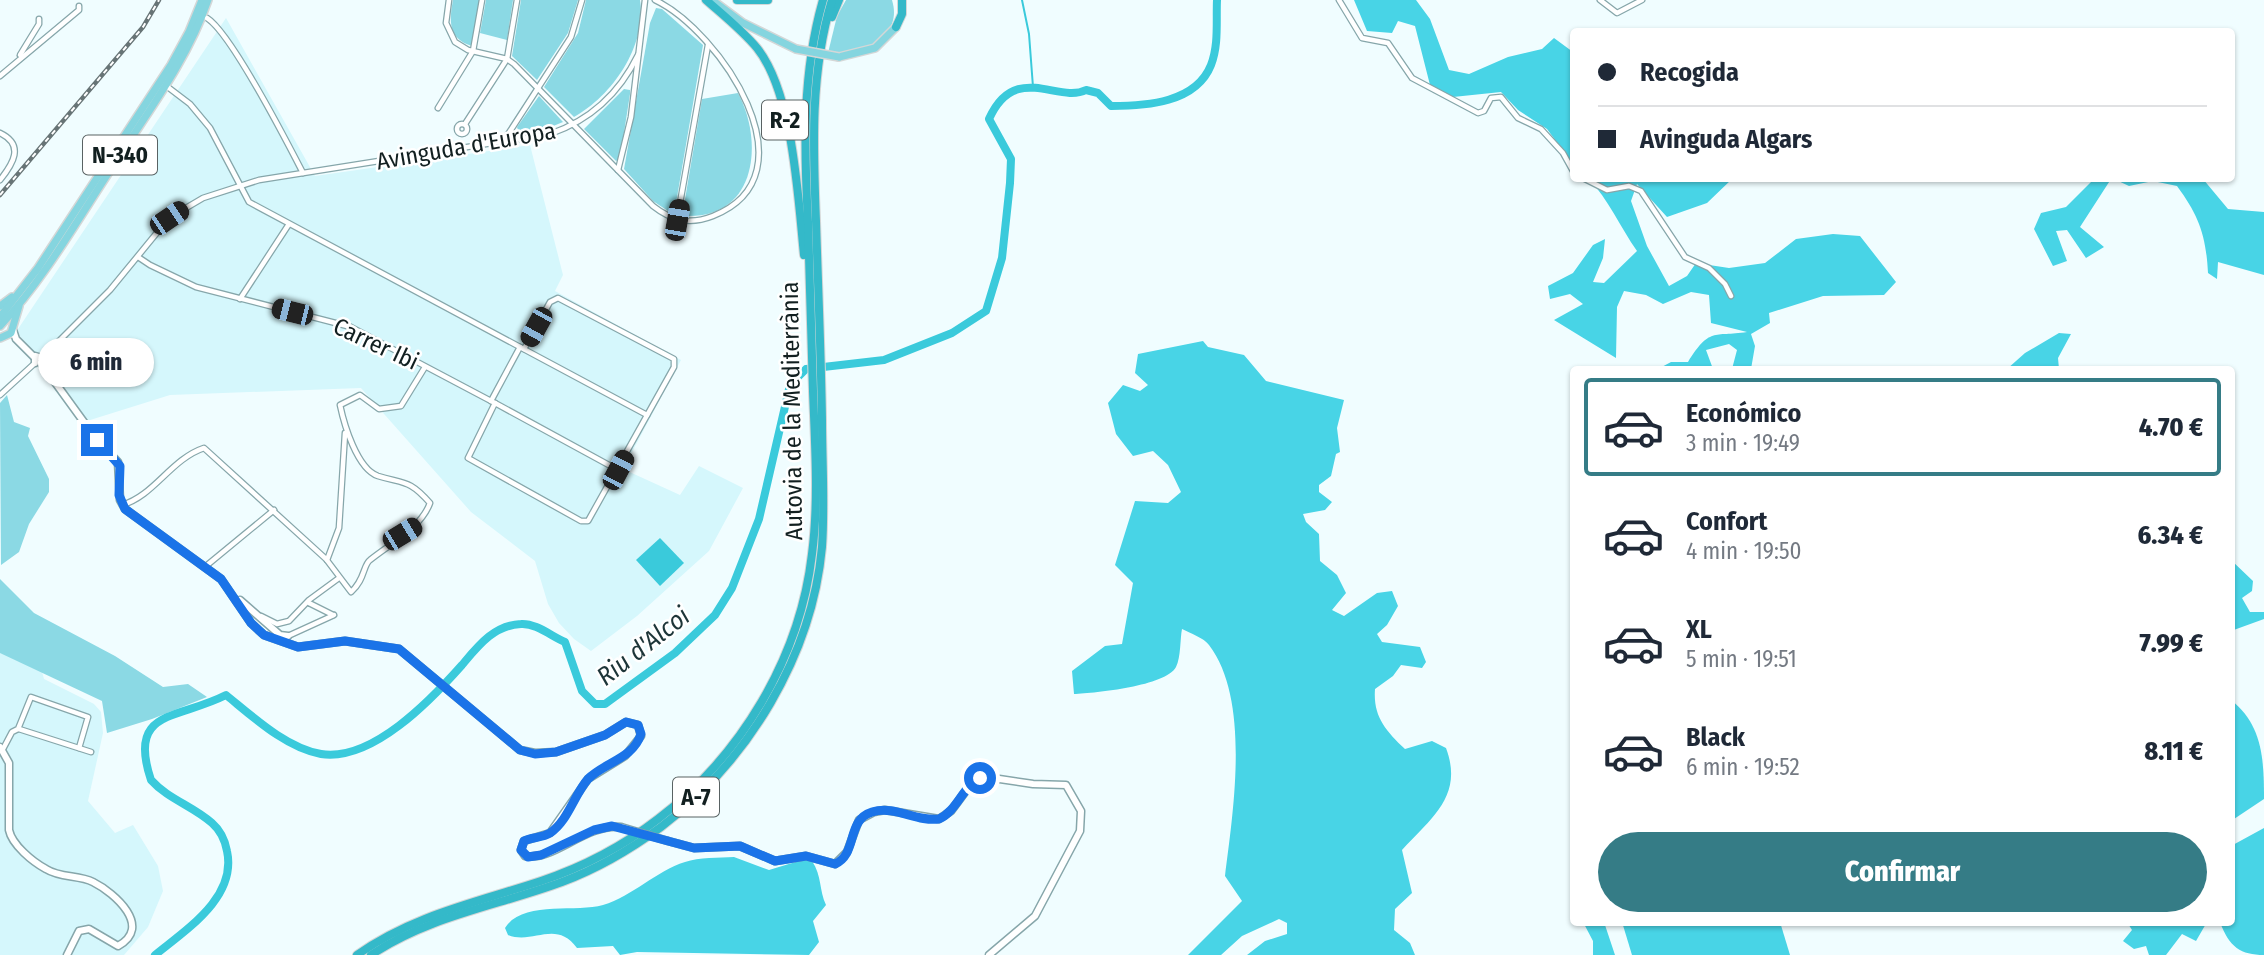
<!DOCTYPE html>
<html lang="es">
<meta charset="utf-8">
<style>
:root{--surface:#fff;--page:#f2f2f3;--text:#1f2937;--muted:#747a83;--line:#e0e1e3;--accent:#357c86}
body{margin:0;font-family:"Fira Sans Condensed",sans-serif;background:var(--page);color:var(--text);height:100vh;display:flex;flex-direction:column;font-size:26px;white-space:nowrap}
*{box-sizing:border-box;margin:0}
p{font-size:23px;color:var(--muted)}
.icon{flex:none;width:38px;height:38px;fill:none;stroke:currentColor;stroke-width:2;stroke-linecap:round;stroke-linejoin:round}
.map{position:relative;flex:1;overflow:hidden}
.drawer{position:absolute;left:1570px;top:366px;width:665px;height:560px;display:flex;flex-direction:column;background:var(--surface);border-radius:7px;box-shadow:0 2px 5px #0004}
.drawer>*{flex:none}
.banner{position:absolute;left:1570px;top:28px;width:665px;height:154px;border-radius:7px;box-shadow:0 2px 5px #0004;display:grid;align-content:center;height:154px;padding:0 28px;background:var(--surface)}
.end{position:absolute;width:32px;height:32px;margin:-16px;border:9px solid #1a73e8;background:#fff;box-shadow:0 0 0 4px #fff}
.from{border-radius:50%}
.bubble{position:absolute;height:49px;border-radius:24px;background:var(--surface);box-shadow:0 2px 5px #0004;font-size:23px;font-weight:800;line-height:49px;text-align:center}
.car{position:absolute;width:21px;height:42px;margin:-21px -10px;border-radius:9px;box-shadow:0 0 5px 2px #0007;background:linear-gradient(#222 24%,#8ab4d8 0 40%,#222 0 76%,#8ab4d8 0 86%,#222 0)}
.banner b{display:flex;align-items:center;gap:24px;height:66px;font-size:26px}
.banner b+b{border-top:2px solid var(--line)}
.banner i{width:18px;height:18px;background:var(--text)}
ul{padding:12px 0 0;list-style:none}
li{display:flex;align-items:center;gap:21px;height:98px;margin:0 14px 10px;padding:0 14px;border:4px solid transparent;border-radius:7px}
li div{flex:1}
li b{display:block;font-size:26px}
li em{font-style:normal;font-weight:800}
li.active{border-color:var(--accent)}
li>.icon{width:63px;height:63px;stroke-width:1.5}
.cta{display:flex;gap:14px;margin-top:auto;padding:14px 28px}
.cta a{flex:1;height:80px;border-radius:42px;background:var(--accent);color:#fff;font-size:28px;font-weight:800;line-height:80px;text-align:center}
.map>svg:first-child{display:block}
.built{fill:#d5f7fc}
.green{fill:#8bd9e4}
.forest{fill:#48d4e6}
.water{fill:#3acadb}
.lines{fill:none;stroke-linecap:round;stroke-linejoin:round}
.stream{stroke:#3acadb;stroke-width:2}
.river{stroke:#3acadb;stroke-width:8}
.street-casing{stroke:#86a6aa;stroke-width:7}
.secondary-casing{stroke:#86a6aa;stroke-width:9}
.primary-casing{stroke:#d4d7d7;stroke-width:10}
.highway-casing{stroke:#d4d7d7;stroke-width:10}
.street{stroke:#fff;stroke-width:4.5}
.secondary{stroke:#fff;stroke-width:6}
.primary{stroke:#85d5df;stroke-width:7}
.highway{stroke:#34b9c9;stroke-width:8}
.rail-casing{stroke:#677476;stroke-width:4.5}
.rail{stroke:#fff;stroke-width:2;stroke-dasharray:5;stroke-linecap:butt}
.secondary-bridge-casing{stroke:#86a6aa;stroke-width:9;stroke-linecap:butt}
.primary-bridge-casing{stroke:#d4d7d7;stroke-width:10;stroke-linecap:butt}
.secondary-bridge{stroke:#fff;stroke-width:6}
.primary-bridge{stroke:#85d5df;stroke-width:7}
.route{stroke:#1a73e8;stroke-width:9}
.labels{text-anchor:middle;stroke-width:5;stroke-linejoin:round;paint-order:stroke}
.shield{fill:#fff;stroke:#596263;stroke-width:2}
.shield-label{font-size:23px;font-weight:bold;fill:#121f20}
.street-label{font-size:24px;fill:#121f20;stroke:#fff}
.water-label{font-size:26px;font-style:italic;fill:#1d3538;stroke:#fff}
</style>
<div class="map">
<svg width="2264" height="955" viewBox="0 0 2264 955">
<rect width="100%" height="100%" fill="#f0fdff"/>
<g class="built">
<path d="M226 18 315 176 530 145 563 275 555 291 681 360 623 469 680 495 699 466 743 488 709 551 637 616 591 651 574 639 559 623 548 604 535 561 471 512 361 388 170 395 87 421 54 373 16 332Z"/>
<path d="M0 647 41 668 44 679 94 704 101 712 103 733 88 801 115 833 133 825 158 866 163 891 148 927 124 955H0Z"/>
</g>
<g class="green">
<path d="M453 0H480L472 46C448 39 449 21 453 0Z"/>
<path d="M486 0H513L507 40 480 33Z"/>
<path d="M521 0H578L568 33 537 80 512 56Z"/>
<path d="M586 0H640C647 46 612 96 574 117L544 87 578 33Z"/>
<path d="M846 0H892C904 39 859 55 828 53L837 16Z"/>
<path d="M656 8 662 9 703 45 675 209 671 213 653 201 624 169 650 23Z"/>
<path d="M624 89 630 90V94L620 158 616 161 584 129Z"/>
<path d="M738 93C764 142 757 219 685 216L683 211 702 99Z"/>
<path d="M539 96 563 122 546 129 519 133 517 127Z"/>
<path d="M7 395 14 422 30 428 28 436 49 479V492L29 524 19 552 1 565 0 403Z"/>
<path d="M0 579 34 613 115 656 163 687 188 684 207 697 152 719 107 733 102 701 0 653Z"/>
</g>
<g class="forest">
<path d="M1354 0H1416L1430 19 1449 70 1469 74 1508 57 1542 49 1554 38 1573 52V164L1547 129 1518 110 1501 92 1453 97 1430 85 1415 26 1398 21 1392 33 1367 31Z"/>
<path d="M1588 178 1732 179 1707 203 1667 217 1637 184 1631 201 1647 246 1669 286 1687 276 1696 263 1729 268 1765 263 1796 239 1833 234 1860 236 1896 282 1884 295 1823 296 1769 313 1770 323 1751 334 1755 346 1751 369H1732L1737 350 1729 344 1706 350 1713 369H1658L1671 362H1688C1710 327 1713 337 1747 332L1711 323 1709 295 1691 292 1663 304 1646 295 1624 291 1617 307 1616 358 1554 320 1583 304 1570 294 1550 299 1548 286 1573 273 1593 245 1605 239 1603 258 1593 282 1604 283 1637 251C1620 227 1609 200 1588 178Z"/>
<path d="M2094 179H2111L2080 227 2104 247 2086 258 2067 230 2056 231 2067 261 2053 266 2034 229 2041 213 2066 207Z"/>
<path d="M2114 179H2203L2228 209 2264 212V275L2218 262 2217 279 2208 273C2206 235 2199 216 2177 186L2153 181 2129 186Z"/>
<path d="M2059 333 2071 334 2058 358 2059 369H2007L2025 353Z"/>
<path d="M1203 341 1208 347 1244 355 1266 381 1344 400 1337 428 1340 452 1336 454 1331 476 1319 485V492L1332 502 1325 510 1303 514 1306 522 1319 534 1320 561 1337 575 1346 593 1332 610 1344 616 1377 593 1392 591 1398 606 1387 625 1377 634 1382 642 1420 647 1426 662 1422 668 1401 665 1393 676 1375 689C1373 716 1385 730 1405 749L1432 741 1446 748C1464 796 1431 818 1402 850L1412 893 1395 909 1394 930 1410 943 1415 955H1247L1265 941 1287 934V923L1279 919 1242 936 1221 955H1188L1242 901 1225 876C1233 812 1251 700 1209 645 1204 638 1190 633 1182 629 1180 639 1181 657 1176 667 1166 686 1096 693 1074 694L1072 671 1105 646 1122 644 1133 583 1115 565 1135 501 1168 503 1181 492 1168 465 1153 451 1133 456 1116 434 1108 403 1123 385 1140 391 1148 385 1135 373 1138 354Z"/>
<path d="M2231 560 2253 581 2252 591 2242 598 2250 612H2264V619L2231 631Z"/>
<path d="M2231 700C2263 725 2264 761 2264 799L2231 821Z"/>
<path d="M2264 828V955C2241 955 2229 947 2220 922H2231V846Z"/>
<path d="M734 857 769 870 802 860 812 861C822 876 819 890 826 905L813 921 819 942 809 955 637 952 620 955 613 946 577 948C556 919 533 945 508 935L505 928C522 900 576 913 603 905 633 896 656 871 685 862 699 857 719 858 734 857Z"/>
<path d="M1583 922H1604L1615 955H1593V941Z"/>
<path d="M1622 922H1780L1790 955H1632Z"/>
<path d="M2127 922H2207L2196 941 2182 934 2166 955H2149L2146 946 2134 949 2123 941 2132 930Z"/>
</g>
<path class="water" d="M660 538 684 563 660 586 636 560Z"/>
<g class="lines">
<path class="stream" d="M1022 0 1029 34 1033 87"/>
<path class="river" d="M155 955C187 929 237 897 227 851 225 840 220 830 212 823 193 806 168 799 151 780 127 709 177 720 226 695 252 716 286 748 321 754 372 762 431 700 462 665 478 646 494 625 521 624 536 623 551 636 565 642L582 691 595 704H605L675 653 715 615 732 588 759 519 790 385 806 369 884 360 952 333 986 311 1002 258 1010 183 1011 159 989 119C1015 61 1058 104 1086 90L1098 93 1111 106C1146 106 1196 103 1211 65 1219 44 1216 22 1217 0"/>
<g class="street-casing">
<g id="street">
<path d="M449 0 446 23 455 42 468 50 507 59 514 64 653 206C672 221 690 225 713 216 817 175 720 31 655 0"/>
<path d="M1339 0 1362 38 1388 43 1412 78 1478 113 1484 111 1491 98 1501 97 1518 118 1541 129 1563 153 1573 171"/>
<path d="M1600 0 1617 13 1642 0"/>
<path d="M207 18C231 33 287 142 303 173"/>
<path d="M22 57 20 55 39 24V19"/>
<path d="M0 76 79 10V6"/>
<path d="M169 88 190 104 210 128 249 202 647 415"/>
<path d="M438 108 473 51 482 0"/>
<path d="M465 124 507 59 517 0"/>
<circle cx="462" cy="129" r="5"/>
<path d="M0 133C25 145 13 164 0 180"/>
<path d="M503 142 571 37 582 0"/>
<path d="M618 170 631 117 645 0"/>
<path d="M1583 178 1607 190 1629 186 1641 191 1685 257 1709 268 1725 284 1731 296"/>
<path d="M677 220 708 45"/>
<path d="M138 257 150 265 196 287 351 327 491 401"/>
<path d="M240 299 289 224"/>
<path d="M520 347 491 401 495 403 468 458 581 521H588L674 367V359L558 298 550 302 524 349"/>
<path d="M42 358 110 290 169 218 203 198 259 180 550 134C591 120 619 94 638 55"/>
<path d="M0 395 35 363"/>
<path d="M495 403 618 470"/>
<path d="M122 505C154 496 171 459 204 448L326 559 351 592C365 580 363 565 370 560 391 543 421 528 430 503 409 479 404 484 378 476 357 469 344 424 340 405L360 395 379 409 401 406 425 367"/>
<path d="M327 560 339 528 345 433"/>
<path d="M206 566 274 510"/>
<path d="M309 603 333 615"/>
<path d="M261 616 277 624 289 621 309 600 339 578"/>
<path d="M288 636 334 615"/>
<path d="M19 729 91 752"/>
<path d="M3 749 12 732 18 729 31 697 88 717 79 748"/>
</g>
</g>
<g class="secondary-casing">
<g id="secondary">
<path d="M13 330 16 339 34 357"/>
<path d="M35 363V356L42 358"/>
<path d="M41 363 94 436 118 462 120 500 125 509 221 579 251 623 264 635 298 647 345 641 399 649 520 750 535 753 556 752 605 735 626 722 638 725 641 736 625 756 588 779 550 833 524 841 521 850 525 856C553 862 586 823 621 827"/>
<path d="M240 600 280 635 288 636"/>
<path d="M0 747 9 763V830C12 845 33 862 46 869 60 878 79 875 93 882 115 893 153 927 118 946L89 929 79 931 67 955"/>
<path d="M668 841 694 848 740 846 775 861 806 856 835 864 847 852 859 820 874 812 885 810 939 819 951 811 971 784 986 777 1033 784 1066 785 1081 811 1080 831 1035 916 989 955"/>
</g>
</g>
<g class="primary-casing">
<g id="primary">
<path d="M712 0 743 23 796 49"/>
<path d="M839 57 875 48 896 27"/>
<path d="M0 306 12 297"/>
<path d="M0 317 38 268 171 65 189 32 202 0"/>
<path d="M0 326C43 280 75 224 109 172 144 117 187 62 208 0"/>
<path d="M0 338 11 333 19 306"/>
</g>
</g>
<g class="highway-casing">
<g id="highway">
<path d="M706 0C723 15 742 30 757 48 793 93 798 197 804 255"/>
<path d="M737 0H768"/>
<path d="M832 17 839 0"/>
<path d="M896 27 902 14V0"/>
<path d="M357 955C413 915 478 902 541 881 583 867 623 846 658 819 741 756 800 658 812 554 819 500 815 445 813 391 811 335 810 278 808 222 804 147 802 73 823 0"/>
<path d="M371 955C429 916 497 906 562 882 597 869 631 849 661 827 748 761 812 656 822 547 825 504 822 462 822 420 821 354 818 287 816 221 813 147 810 72 832 0"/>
</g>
</g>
<use href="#street" class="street"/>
<use href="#secondary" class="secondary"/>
<use href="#primary" class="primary"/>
<use href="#highway" class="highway"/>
<g class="rail-casing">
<path id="rail" d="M0 195 143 27 159 0"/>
</g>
<use href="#rail" class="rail"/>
<g class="secondary-bridge-casing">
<path id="secondary-bridge" d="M621 827 668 841"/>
</g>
<g class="primary-bridge-casing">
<path id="primary-bridge" d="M796 49 839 57"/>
</g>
<use href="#secondary-bridge" class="secondary-bridge"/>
<use href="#primary-bridge" class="primary-bridge"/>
</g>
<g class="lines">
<path class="route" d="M97 440 120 466 119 495 125 509 221 579 251 623 264 635 298 647 345 641 399 649 520 750 535 754 556 752 605 735 626 722 638 725 641 734C633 759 605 762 588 779 574 795 568 821 550 833 542 838 532 837 524 841L521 850 528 857 541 855 594 830 612 826 694 848 740 846 775 861 806 856 835 864C858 854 846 820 872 812 895 805 916 822 939 819 958 810 962 787 980 778"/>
</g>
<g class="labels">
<g class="shield">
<rect x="762" y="100.5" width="46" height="39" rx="5"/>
<rect x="83" y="135.5" width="74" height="39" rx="5"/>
<rect x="673" y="777.5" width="46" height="39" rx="5"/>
</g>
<g class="shield-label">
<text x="785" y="128">R-2</text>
<text x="120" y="163">N-340</text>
<text x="696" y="805">A-7</text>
</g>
<g class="street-label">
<text transform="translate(466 146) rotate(-10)" y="8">Avinguda d'Europa</text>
<text transform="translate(376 344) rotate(25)" y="8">Carrer Ibi</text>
<text transform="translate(792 411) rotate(-91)" y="8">Autovia de la Mediterrània</text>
</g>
<g class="water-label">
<text transform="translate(643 646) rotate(-38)" y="9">Riu d'Alcoi</text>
</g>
</g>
</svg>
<i class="end from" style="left:980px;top:778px"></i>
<i class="end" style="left:97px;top:440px"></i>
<div class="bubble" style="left:38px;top:338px;width:116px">6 min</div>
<i class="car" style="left:169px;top:218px;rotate:56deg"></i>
<i class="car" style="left:677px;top:220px;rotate:10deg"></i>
<i class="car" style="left:292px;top:312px;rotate:284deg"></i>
<i class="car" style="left:536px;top:327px;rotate:209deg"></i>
<i class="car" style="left:618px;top:470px;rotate:28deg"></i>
<i class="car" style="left:402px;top:534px;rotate:59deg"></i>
<div class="banner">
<b><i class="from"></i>Recogida</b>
<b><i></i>Avinguda Algars</b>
</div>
<section class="drawer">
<ul>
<li class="active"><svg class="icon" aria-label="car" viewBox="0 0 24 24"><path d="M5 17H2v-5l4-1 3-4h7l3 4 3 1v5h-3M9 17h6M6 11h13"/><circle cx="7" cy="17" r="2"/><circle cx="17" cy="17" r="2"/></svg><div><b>Económico</b><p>3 min · 19:49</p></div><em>4.70 €</em></li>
<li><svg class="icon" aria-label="car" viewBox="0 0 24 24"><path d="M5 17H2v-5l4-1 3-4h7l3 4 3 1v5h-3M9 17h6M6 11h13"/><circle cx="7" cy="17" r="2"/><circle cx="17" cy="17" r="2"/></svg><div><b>Confort</b><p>4 min · 19:50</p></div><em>6.34 €</em></li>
<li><svg class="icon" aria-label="car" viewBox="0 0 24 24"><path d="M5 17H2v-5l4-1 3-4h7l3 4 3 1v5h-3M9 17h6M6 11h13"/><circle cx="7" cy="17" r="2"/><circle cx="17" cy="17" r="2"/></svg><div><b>XL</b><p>5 min · 19:51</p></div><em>7.99 €</em></li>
<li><svg class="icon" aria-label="car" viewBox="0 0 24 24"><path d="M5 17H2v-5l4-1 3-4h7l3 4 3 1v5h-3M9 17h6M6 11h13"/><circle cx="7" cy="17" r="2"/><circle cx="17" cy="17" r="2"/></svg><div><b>Black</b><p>6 min · 19:52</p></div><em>8.11 €</em></li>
</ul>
<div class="cta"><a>Confirmar</a></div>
</section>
</div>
